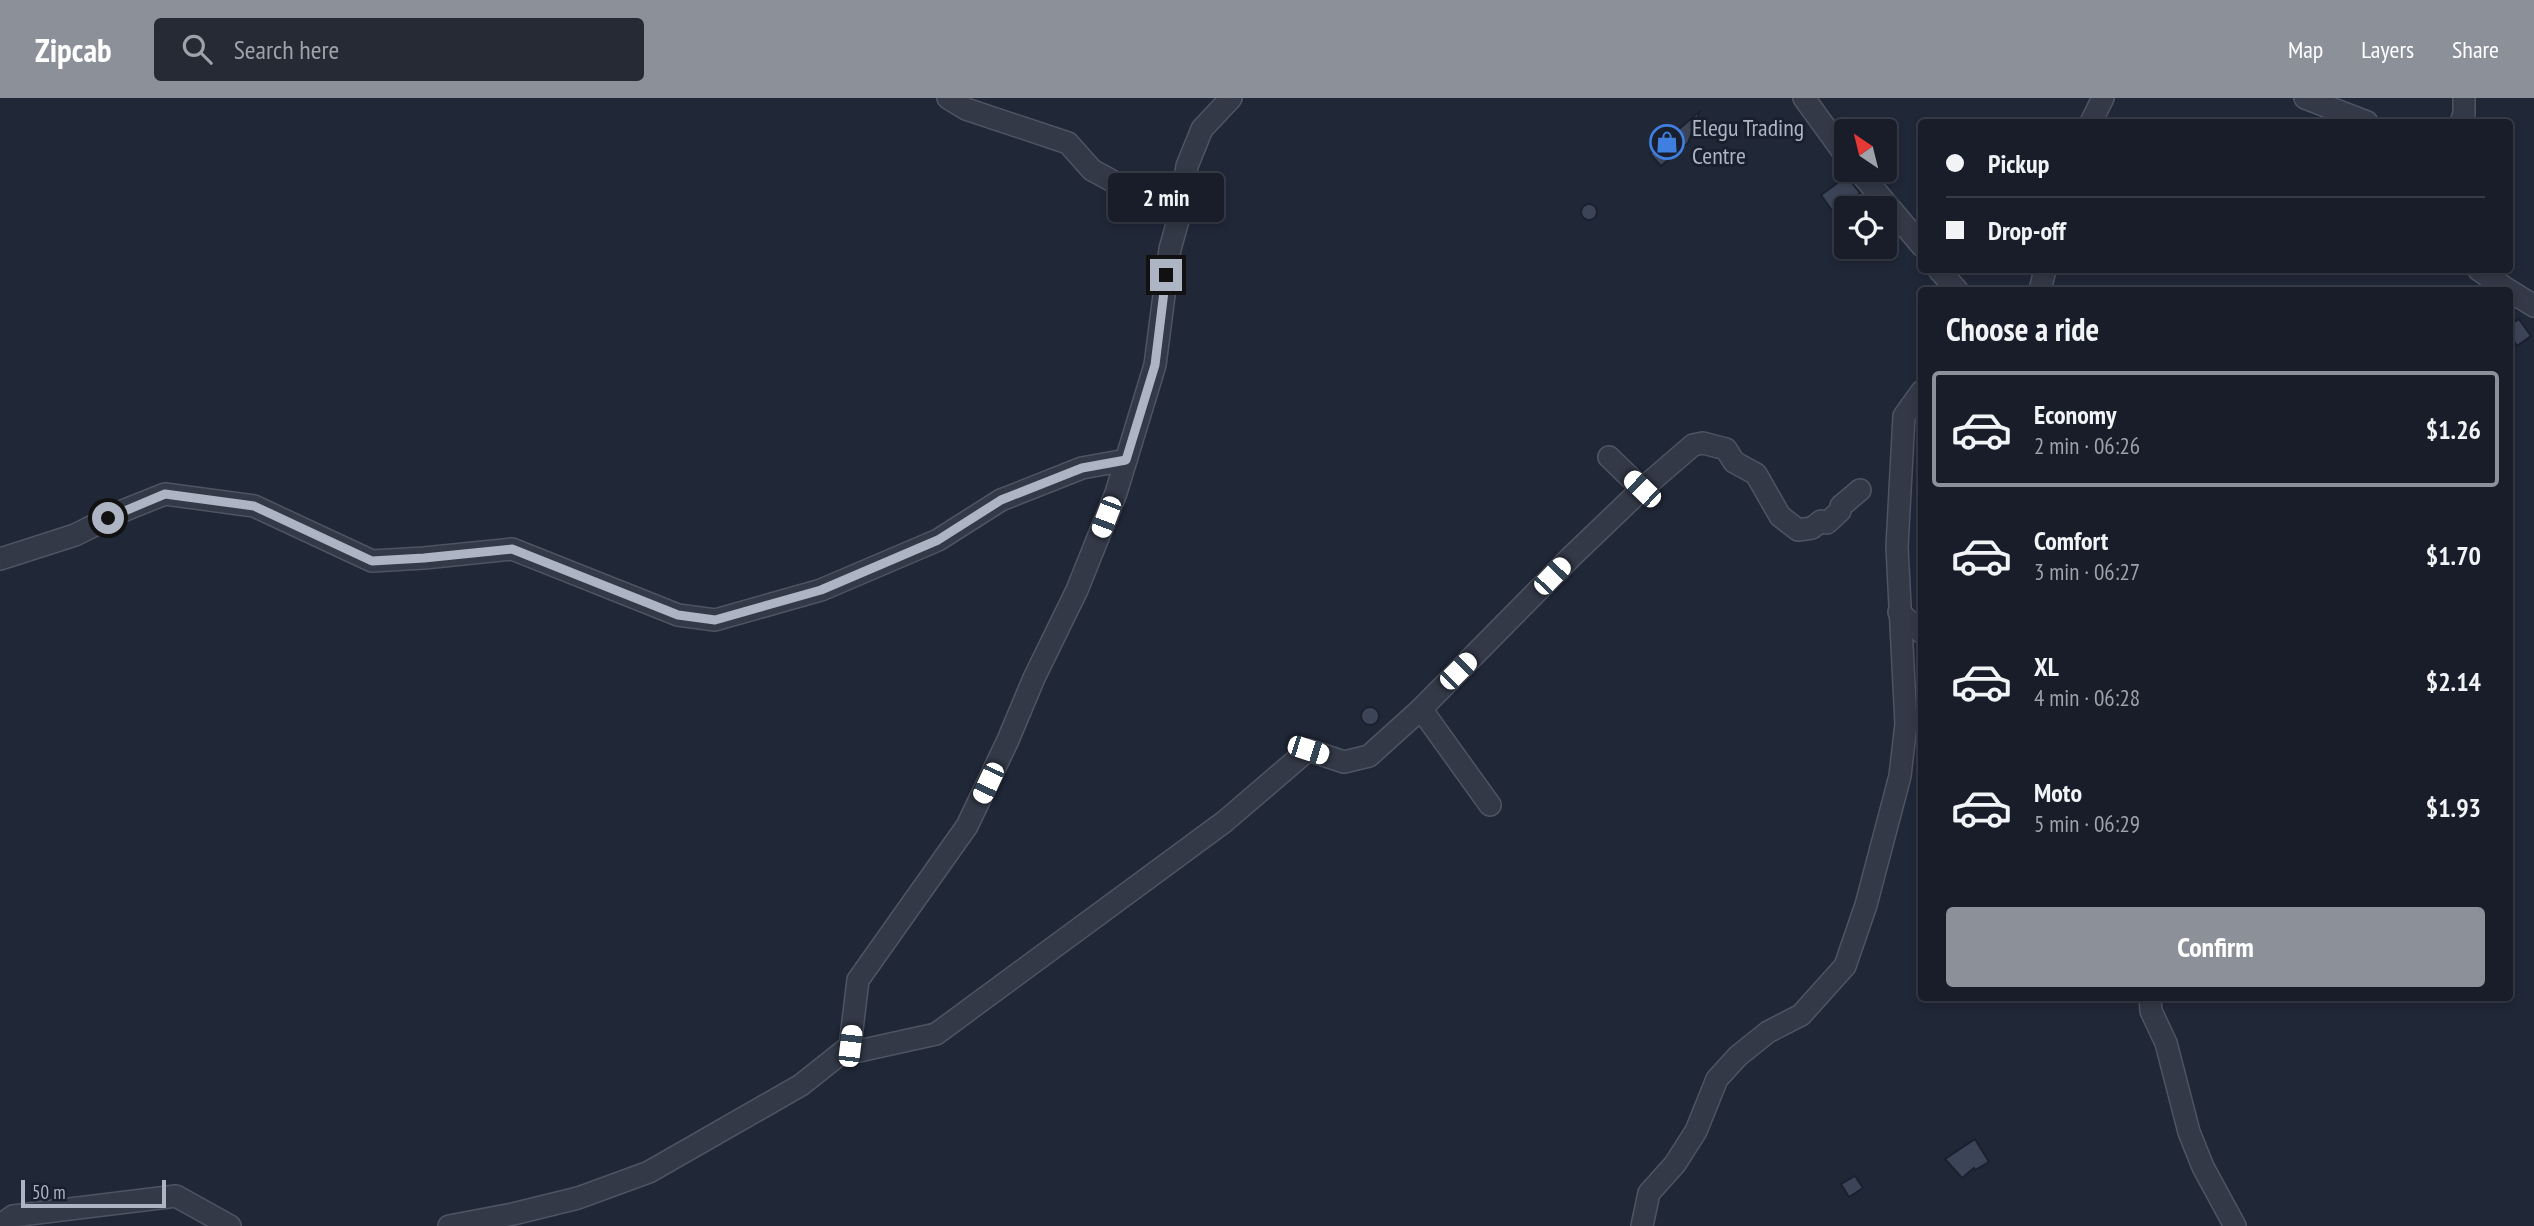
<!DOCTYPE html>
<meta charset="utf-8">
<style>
:root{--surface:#181d29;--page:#252a35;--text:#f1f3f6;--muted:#9fa2a8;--line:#363b46;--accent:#8c9099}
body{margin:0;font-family:"PT Sans Narrow",sans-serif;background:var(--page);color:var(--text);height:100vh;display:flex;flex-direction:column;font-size:26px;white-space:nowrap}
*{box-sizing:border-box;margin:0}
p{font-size:23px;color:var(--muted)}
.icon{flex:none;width:38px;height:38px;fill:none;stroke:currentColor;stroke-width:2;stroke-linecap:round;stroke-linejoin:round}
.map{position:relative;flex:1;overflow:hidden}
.sheet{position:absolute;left:1918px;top:189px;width:595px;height:714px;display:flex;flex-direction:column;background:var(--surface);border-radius:7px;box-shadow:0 4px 10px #0003,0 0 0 2px var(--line)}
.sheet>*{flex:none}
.hud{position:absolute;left:1918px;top:21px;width:595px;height:154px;border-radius:7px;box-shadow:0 4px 10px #0003,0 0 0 2px var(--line);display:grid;align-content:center;height:154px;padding:0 28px;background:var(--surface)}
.needle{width:46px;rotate:325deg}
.controls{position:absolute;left:1834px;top:21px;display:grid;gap:14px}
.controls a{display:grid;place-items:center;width:63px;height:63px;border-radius:7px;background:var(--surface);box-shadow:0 4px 10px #0003,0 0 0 2px var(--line);font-size:35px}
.scale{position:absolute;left:21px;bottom:18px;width:145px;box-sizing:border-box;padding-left:7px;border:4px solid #adb4c4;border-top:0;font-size:19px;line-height:24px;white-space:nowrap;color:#adb4c4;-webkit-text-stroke:5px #191f2c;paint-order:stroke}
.end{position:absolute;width:32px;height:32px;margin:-16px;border:9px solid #adb4c4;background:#111;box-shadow:0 0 0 4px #111}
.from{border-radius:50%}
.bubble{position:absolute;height:49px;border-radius:7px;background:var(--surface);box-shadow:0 4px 10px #0003,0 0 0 2px var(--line);font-size:23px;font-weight:700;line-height:49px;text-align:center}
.car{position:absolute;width:21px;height:42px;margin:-21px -10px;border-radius:9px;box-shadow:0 0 5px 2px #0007;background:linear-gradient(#fff 24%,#345 0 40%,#fff 0 76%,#345 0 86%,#fff 0)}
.hud b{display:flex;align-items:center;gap:24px;height:66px;font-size:26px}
.hud b+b{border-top:2px solid var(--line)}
.hud i{width:18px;height:18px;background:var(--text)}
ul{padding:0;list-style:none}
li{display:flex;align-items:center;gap:21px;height:116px;margin:0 14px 10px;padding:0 14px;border:4px solid transparent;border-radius:7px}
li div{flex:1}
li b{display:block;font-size:26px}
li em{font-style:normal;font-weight:700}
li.selected{border-color:var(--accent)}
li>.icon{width:63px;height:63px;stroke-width:1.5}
h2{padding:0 28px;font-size:32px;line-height:84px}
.action{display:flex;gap:14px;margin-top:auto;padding:14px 28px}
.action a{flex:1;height:80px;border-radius:7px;background:var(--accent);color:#fff;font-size:28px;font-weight:700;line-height:80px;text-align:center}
header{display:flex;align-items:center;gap:42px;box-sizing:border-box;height:98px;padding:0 35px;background:var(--accent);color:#fff}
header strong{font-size:33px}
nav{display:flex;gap:38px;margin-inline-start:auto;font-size:24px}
.search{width:490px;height:63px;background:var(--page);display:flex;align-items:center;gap:18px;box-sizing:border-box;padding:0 24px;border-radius:7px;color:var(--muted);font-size:26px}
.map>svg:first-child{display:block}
.building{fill:#3c4457;stroke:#1b202e;stroke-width:2}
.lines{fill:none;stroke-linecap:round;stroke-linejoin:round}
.street-casing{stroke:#4e5462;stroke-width:24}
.street{stroke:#333947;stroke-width:21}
.route{stroke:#adb4c4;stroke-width:9}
.labels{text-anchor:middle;stroke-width:6;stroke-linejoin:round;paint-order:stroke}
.poi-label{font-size:24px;fill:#adb4c4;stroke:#191f2c;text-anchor:start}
</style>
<header>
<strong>Zipcab</strong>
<div class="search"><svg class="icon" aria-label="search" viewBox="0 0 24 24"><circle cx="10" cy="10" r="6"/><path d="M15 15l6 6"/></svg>Search here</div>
<nav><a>Map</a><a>Layers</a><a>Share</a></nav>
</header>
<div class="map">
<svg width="2534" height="1128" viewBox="0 0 2534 1128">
<rect width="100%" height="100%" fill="#202737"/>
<g class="building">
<path d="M1700 13 1688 45 1661 68 1650 56Z"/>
<path d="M1847 78 1860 95 1833 114 1821 97Z"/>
<circle cx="1589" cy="114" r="8"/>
<path d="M2519 221 2531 238 2517 248 2510 237V227Z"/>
<circle cx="1370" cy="618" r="9"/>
<path d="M1975 1041 1989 1064 1975 1072 1974 1070 1962 1080 1945 1061Z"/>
<path d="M1855 1078 1863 1090 1849 1099 1841 1086Z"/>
</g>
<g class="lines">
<g class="street-casing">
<g id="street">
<path d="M948 0 966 11 1068 45 1092 72 1179 119"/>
<path d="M1804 0 1846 58"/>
<path d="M2305 0 2367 24"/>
<path d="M2091 24 2103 0"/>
<path d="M2461 24 2464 16V0"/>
<path d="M1858 72 1922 148"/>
<path d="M1939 172 1957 192"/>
<path d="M2479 172 2508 192"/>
<path d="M2040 192 2045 172"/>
<path d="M2510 193 2534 208"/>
<path d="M1609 359 1642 391"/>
<path d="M0 461 75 437 125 412 165 396 254 408 372 463 424 460 512 451 678 517 715 522 821 492 938 442 1001 402 1082 370 1126 362"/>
<path d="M1899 514 1922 535"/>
<path d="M1421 611 1490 707"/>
<path d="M2150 900 2151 913 2166 945 2189 1034 2203 1069 2235 1128"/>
<path d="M850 948 859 953 936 936 1224 724 1308 652 1344 664 1369 658 1421 611 1571 459 1642 391 1693 347 1703 345 1726 351 1734 364 1756 376 1780 418 1798 432 1812 430 1821 423 1827 425 1840 413 1841 408 1860 392"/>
<path d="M0 1128 13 1118 176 1098 230 1128"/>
<path d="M449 1128 513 1116 578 1100 649 1074 801 987 850 948 858 882 967 728 1008 642 1034 580 1077 492 1116 395 1155 267 1170 151 1179 119 1187 68 1202 31 1231 0"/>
<path d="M1642 1128 1649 1095 1675 1066 1696 1033 1717 981 1738 958 1768 934 1801 917 1845 868 1866 807 1900 678 1906 626 1897 449 1904 318 1922 293"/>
</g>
</g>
<use href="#street" class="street"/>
</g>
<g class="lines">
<path class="route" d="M108 420 165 396 254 408 372 463 424 460 512 451 678 517 715 522 821 492 938 442 1001 402 1082 370 1126 362 1155 267 1166 177"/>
</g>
<defs>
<g id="shop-ring" transform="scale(1.75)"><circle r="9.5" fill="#191f2c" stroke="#3f7fe0" stroke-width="1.5"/><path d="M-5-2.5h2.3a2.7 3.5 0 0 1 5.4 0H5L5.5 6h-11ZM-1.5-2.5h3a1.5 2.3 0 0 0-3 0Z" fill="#3f7fe0"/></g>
</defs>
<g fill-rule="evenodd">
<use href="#shop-ring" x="1667" y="44"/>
</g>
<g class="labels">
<g class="poi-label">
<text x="1692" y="38">Elegu Trading<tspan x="1692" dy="28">Centre</tspan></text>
</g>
</g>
</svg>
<div class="controls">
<a><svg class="needle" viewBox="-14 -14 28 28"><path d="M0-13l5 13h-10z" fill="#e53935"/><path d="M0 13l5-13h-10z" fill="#9fa2a8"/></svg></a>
<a><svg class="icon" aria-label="locate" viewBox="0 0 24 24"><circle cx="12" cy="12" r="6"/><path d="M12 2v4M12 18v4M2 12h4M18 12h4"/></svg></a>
</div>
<div class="scale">50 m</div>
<i class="end from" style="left:108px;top:420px"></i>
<i class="end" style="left:1166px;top:177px"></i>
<div class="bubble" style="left:1108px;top:75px;width:116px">2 min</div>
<i class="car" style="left:1642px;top:391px;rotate:314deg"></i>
<i class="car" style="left:1106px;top:419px;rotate:201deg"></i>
<i class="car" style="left:1552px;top:478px;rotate:44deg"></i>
<i class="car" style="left:1458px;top:573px;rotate:45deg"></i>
<i class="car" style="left:1308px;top:652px;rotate:108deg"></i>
<i class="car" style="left:988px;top:685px;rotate:205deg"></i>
<i class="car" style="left:850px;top:948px;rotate:7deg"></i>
<div class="hud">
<b><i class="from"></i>Pickup</b>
<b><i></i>Drop-off</b>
</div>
<section class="sheet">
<h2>Choose a ride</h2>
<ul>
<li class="selected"><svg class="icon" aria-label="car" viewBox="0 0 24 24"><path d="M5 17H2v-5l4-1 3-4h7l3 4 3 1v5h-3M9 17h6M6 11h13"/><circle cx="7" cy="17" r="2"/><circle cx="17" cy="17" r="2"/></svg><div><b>Economy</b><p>2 min · 06:26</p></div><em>$1.26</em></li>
<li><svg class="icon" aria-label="car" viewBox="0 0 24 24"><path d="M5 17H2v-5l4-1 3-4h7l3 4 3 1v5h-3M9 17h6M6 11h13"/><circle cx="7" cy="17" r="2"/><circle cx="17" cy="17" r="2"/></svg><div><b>Comfort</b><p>3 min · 06:27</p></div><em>$1.70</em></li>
<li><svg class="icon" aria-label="car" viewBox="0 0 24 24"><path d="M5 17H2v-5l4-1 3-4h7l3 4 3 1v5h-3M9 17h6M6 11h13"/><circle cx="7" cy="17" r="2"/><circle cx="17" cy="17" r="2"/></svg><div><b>XL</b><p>4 min · 06:28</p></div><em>$2.14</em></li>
<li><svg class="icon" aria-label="car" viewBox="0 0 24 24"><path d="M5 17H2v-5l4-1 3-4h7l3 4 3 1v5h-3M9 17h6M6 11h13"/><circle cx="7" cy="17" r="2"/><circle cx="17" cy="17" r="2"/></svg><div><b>Moto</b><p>5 min · 06:29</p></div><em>$1.93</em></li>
</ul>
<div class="action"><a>Confirm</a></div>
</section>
</div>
